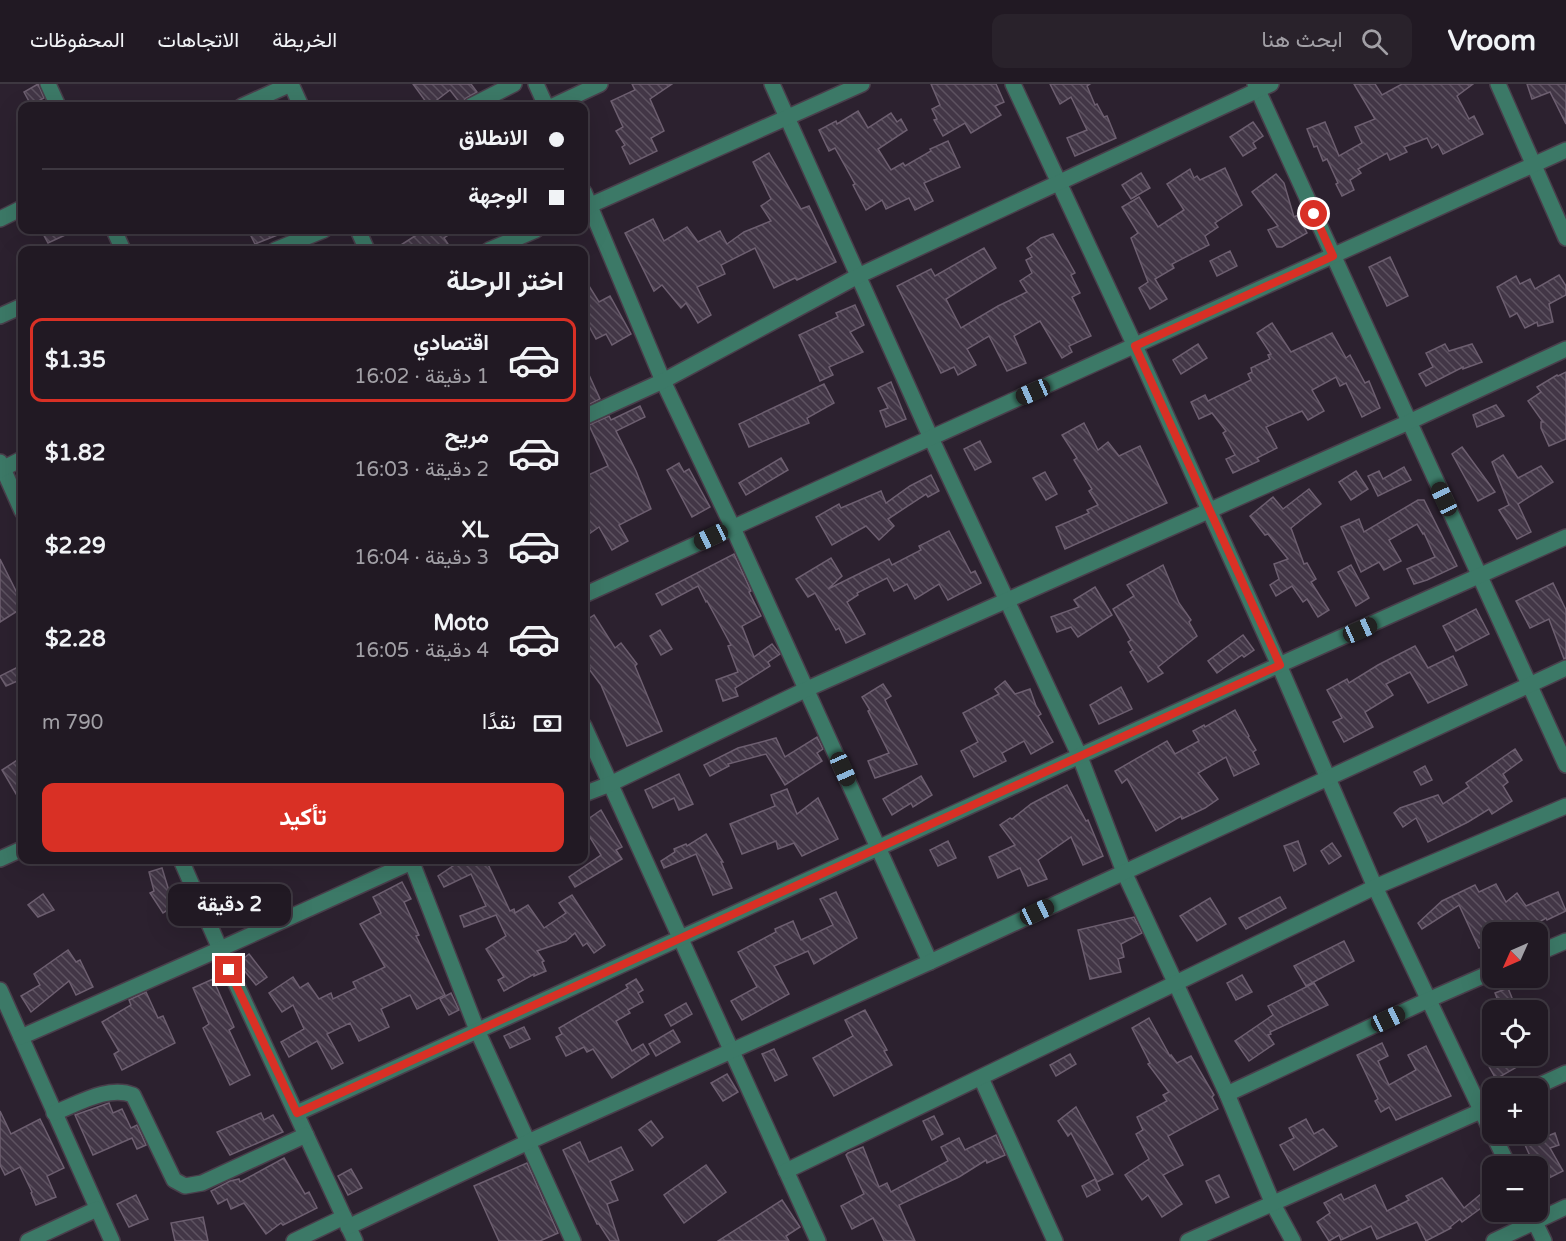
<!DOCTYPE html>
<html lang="ar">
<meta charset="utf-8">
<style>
:root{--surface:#211923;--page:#29222b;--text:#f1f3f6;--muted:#a2a0a6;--line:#3e3841;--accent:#d93025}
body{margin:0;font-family:"Varela Round",Vazirmatn,sans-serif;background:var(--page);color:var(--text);direction:rtl;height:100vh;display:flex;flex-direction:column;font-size:22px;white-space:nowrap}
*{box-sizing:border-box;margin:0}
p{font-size:20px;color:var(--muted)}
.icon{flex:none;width:33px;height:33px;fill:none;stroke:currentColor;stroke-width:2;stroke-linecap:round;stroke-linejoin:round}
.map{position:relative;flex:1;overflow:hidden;direction:ltr}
.panel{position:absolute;left:18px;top:162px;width:570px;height:618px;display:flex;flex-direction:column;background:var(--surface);border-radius:12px;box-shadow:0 6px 24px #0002,0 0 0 2px var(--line);direction:rtl}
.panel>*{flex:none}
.guide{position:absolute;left:18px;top:18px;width:570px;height:132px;border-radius:12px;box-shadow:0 6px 24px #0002,0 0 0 2px var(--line);direction:rtl;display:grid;align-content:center;height:132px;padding:0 24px;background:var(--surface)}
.needle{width:39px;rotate:225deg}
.tools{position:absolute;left:1482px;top:838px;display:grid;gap:12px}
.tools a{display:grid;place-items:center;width:66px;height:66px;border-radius:12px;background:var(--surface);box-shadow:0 6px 24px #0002,0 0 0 2px var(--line);font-size:30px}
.end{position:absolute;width:27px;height:27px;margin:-14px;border:8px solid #d93025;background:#fff;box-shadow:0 0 0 3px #fff}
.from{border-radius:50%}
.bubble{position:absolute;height:42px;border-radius:12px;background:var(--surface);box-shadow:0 6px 24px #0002,0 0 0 2px var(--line);font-size:20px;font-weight:700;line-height:42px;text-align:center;direction:rtl}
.car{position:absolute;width:18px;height:36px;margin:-18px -9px;border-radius:8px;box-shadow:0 0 4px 2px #0007;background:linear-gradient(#222 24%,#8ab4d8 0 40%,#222 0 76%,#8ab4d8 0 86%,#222 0)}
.guide b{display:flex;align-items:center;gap:21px;height:57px;font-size:22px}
.guide b+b{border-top:2px solid var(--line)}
.guide i{width:15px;height:15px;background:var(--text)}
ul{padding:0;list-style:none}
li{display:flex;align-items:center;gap:18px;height:84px;margin:0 12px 9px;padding:0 12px;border:3px solid transparent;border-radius:12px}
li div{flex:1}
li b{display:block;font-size:22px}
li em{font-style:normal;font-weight:700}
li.on{border-color:var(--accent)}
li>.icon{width:54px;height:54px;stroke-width:1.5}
h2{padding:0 24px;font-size:27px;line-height:72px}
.pay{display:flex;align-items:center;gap:15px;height:66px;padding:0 24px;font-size:22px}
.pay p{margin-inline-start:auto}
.action{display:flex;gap:12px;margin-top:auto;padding:12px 24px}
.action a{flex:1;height:69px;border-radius:12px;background:var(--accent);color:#fff;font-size:24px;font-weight:700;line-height:69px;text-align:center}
header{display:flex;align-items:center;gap:36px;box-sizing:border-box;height:84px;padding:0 30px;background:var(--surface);border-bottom:2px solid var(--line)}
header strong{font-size:28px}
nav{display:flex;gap:33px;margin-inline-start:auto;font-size:21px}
.search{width:420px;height:54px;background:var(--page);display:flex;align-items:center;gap:15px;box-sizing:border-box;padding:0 21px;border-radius:12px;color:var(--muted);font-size:22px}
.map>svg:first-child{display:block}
.building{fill:url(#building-back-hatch);stroke:#6d5f70;stroke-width:1.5}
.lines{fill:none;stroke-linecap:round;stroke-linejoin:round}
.minor-casing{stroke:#493e4b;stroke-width:18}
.minor{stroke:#3c7967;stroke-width:15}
.route{stroke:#d93025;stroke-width:8}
</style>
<header>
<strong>Vroom</strong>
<div class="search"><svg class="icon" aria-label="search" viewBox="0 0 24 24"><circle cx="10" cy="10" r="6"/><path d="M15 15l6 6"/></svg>ابحث هنا</div>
<nav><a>الخريطة</a><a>الاتجاهات</a><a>المحفوظات</a></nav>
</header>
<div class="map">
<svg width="1566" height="1157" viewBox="0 0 1566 1157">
<defs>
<pattern id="building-back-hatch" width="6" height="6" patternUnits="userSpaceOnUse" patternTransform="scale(1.5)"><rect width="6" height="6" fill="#423646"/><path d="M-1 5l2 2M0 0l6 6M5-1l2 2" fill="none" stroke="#5d5260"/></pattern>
</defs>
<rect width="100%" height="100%" fill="#2c212f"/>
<g class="building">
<path d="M38 0 44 14 31 21 24 8Z"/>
<path d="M413 0H471L477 8 466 14 461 20 450 6 429 22Z"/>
<path d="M632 0H672L650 15 664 47 651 54 657 67 630 80 622 63 625 61 616 47 623 43 611 17 635 6Z"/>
<path d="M931 0H996L1004 18 995 22 1001 31 971 49 965 39 943 52 934 36 937 35 932 25 940 21Z"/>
<path d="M1050 0H1090L1087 2 1095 21 1097 20 1104 33 1107 32 1116 54 1075 72 1067 54 1087 46 1071 13 1060 20Z"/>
<path d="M1354 0H1375L1382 11 1402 0H1473L1457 12 1469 35 1474 32 1483 50 1443 70 1438 60 1432 64 1427 54 1404 63 1407 68 1390 76 1387 69 1358 85 1361 89 1350 96 1354 106 1342 112 1336 100 1338 99 1327 75 1323 77 1317 62 1314 63 1307 45 1325 38 1339 72 1362 59 1355 43 1375 35Z"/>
<path d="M1527 0H1566V40L1550 8 1532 15Z"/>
<path d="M858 27 868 44 891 29 897 38 901 35 907 46 878 65 891 86 903 79 905 82 931 67 930 65 948 57 960 83 924 99 933 117 915 126 909 114 886 125 882 116 866 126 853 101 855 100 835 64 829 67 819 46 836 37 837 40Z"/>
<path d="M1253 38 1263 52 1253 59 1256 64 1243 72 1230 53Z"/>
<path d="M769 69 801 125 809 122 836 178 797 196 795 194 774 204 755 164 721 181 725 190 697 203 711 231 698 239 686 219 681 224 662 201 654 207 625 149 653 135 664 157 687 143 698 158 720 147 727 160 744 148 771 137 761 122 771 115 753 78Z"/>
<path d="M1225 84 1242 121 1215 139 1218 143 1205 152 1209 161 1172 180 1174 184 1155 195 1167 215 1150 225 1139 204 1148 198 1131 154 1138 149 1122 123 1139 113 1158 143 1184 126 1167 100 1190 85 1194 94 1197 92 1200 96Z"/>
<path d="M1141 89 1150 104 1131 115 1122 101Z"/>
<path d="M1276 90 1284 99 1294 133 1298 131 1307 149 1282 163H1277L1268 146 1278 142 1252 108Z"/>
<path d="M41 146H76L48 159Z"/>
<path d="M248 146H290L255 160Z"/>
<path d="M414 146H456L444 154 448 160 438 166H393L418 150Z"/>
<path d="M1053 150 1075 189 1071 191 1080 209 1072 213 1091 252 1069 262 1072 268 1062 274 1040 237 1014 252 1026 279 1007 287 989 252 967 265 976 281 958 291 954 283 941 289 897 202 931 185 935 192 984 164 996 184 946 215 961 244 998 222 1027 208 1020 197 1032 189 1026 176 1032 173 1027 164 1041 154Z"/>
<path d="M1230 167 1237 182 1217 192 1210 177Z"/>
<path d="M1390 173 1408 212 1387 222 1369 183Z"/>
<path d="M1559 191 1566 202V211L1549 220 1553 238 1538 242 1537 238 1525 244 1517 229 1510 233 1497 203 1516 192 1520 200 1530 195 1535 205Z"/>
<path d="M584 194 599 218 610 212 631 250 612 261 606 250 596 255 584 233Z"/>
<path d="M855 221 864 241 850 248 863 268 829 283 833 291 820 297 799 251 838 233 836 229Z"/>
<path d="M1272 239 1291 268 1332 249 1346 274 1350 271 1365 299 1369 297 1380 324 1362 333 1346 299 1340 302 1336 293 1312 306 1324 327 1308 336 1302 327 1266 343 1277 364 1257 374 1259 377 1233 389 1226 375 1235 371 1223 349 1226 347 1212 329 1199 335 1191 318 1205 311 1208 317 1251 296 1248 290 1252 288 1251 284 1270 275 1268 271 1271 270 1257 249Z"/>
<path d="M1198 260 1207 274 1181 290 1173 276Z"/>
<path d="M1445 260 1449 267 1472 260 1482 278 1463 285V283L1426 302 1419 290 1433 283 1426 269Z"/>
<path d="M584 280 600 315 584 323Z"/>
<path d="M1566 288V355L1549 362 1541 344V338H1543L1528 317 1541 308 1537 303 1557 291 1558 292Z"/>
<path d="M891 298 906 335 886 343 880 327 888 324 878 304Z"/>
<path d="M824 300 834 319 807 334 809 339 749 363 739 340Z"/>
<path d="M1496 321 1504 332 1477 343 1473 331Z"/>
<path d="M640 322 645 333 616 347 636 387 651 425 619 441 628 457 612 466 599 443 589 450 584 441V393L608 382 589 341 609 332 611 336Z"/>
<path d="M1084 339 1098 366 1108 358 1119 372 1140 362 1167 419 1065 465 1056 443 1089 429 1087 426 1098 421 1089 407 1092 405 1074 376 1077 374 1062 351Z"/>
<path d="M980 357 991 378 975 386 964 365Z"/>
<path d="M1462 363 1495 408 1478 417 1452 370Z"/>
<path d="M1503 371 1518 394 1541 382 1553 398 1518 420 1531 448 1517 455 1499 426 1509 421 1492 378Z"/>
<path d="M781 374 788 386 746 411 739 399Z"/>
<path d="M679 379 684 388 689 385 710 423 692 433 667 386Z"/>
<path d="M1404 383 1411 396 1378 412 1368 392 1379 387 1383 395Z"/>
<path d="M1356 387 1368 405 1351 416 1339 398Z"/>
<path d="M1045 388 1057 410 1046 416 1033 394Z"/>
<path d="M931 391 939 407 928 413 926 410 888 435 894 442 879 456 866 442 832 461 816 433 839 420 841 424 881 407 886 419 910 402Z"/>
<path d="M1309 405 1321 420 1291 444 1304 480 1307 479 1316 495 1311 498 1329 526 1318 533 1307 515 1303 518 1292 502 1276 512 1270 501 1279 495 1274 480 1288 475 1268 450 1265 451 1250 432 1273 413 1283 425Z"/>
<path d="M1418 416H1424L1457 482 1427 496 1414 500 1407 485 1435 473 1424 449 1423 450 1417 440 1389 456 1401 477 1384 486 1379 478 1361 488 1341 443 1359 435 1364 448Z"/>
<path d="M949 447 971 489 975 487 981 499 948 516 939 500 915 515 907 500 894 507 887 494 857 509 858 511 847 518 865 550 846 559 839 544 836 546 815 509 808 513 796 495 831 474 842 492 828 505 889 475 892 481 921 466 919 462Z"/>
<path d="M734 470 751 507 749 508 761 532 742 542 754 573 772 560 780 570 768 578 770 582 735 604 738 612 723 617 716 596 738 588 728 562 731 561 707 517 706 518 698 502 662 521 656 510Z"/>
<path d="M0 475 18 511 22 508V524L0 538Z"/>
<path d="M1163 481 1179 519 1191 536 1189 538 1197 552 1158 583 1163 589 1148 598 1130 568 1133 566 1128 558 1131 556 1113 525 1134 512 1127 501Z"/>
<path d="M1351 481 1369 514 1356 522 1338 488Z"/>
<path d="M1553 499 1566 526V574L1564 575 1549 535 1530 544 1516 517Z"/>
<path d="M1095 503 1112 531 1078 553 1071 543 1057 548 1051 533 1079 523 1074 516Z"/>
<path d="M1476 525 1489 550 1456 567 1443 542Z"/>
<path d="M594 531 615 564 621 559 637 580 635 582 662 647 627 662 601 601 589 585 590 584 584 573V538Z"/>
<path d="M660 546 672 565 661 571 650 552Z"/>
<path d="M1243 551 1254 566 1244 573 1242 571 1217 589 1208 577Z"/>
<path d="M1415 562 1428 584 1453 572 1467 601 1428 619 1410 588 1386 600 1393 611 1365 628 1373 643 1344 658 1333 638 1342 634 1327 606 1347 595 1349 599 1378 581Z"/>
<path d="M22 581V595L6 602 0 592Z"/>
<path d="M1005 597 1015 610 1030 605 1036 622 1041 630 1038 632 1053 658 1031 670 1024 657 1002 669 1006 677 974 693 961 667 978 658 963 629 999 610 995 605Z"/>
<path d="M883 600 891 612 885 616 917 680 875 694 868 677 889 669 868 627 870 626 862 613Z"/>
<path d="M1121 603 1132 625 1099 640 1090 621Z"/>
<path d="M1235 626 1249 652 1248 653 1256 666 1253 668 1259 680 1234 692 1226 673 1198 689 1218 715 1205 724 1182 735 1181 732 1156 747 1127 695 1122 699 1115 687 1167 657 1175 670 1199 657 1193 647 1204 641 1205 643Z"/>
<path d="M817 653 823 665 817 669 822 677 785 701 766 670 728 680 729 682 710 692 704 681 738 664 776 654 785 673Z"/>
<path d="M1515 665 1522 676 1503 690 1508 698 1503 702 1512 717 1492 730 1489 725 1468 738 1428 758 1416 734 1403 743 1394 729 1400 724 1438 711 1443 720 1469 703 1466 699Z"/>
<path d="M22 673V720L2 686Z"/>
<path d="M1425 682 1432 696 1421 701 1414 688Z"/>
<path d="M679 690 693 720 679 726 674 714 653 724 645 706Z"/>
<path d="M921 692 932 711 913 723 911 719 892 731 883 715Z"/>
<path d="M1067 701 1086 737 1088 736 1103 772 1083 781 1071 753 1038 776 1047 795 1028 802 1020 784 998 794 989 773 1015 761 1000 741 1010 734 1012 735 1031 720Z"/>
<path d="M787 705 797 730 818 714 838 755 802 772 794 759 778 765 776 757 742 770 730 740 775 722 771 711Z"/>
<path d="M601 726 622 763 616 766 622 775 575 803 569 793 601 771 588 750 584 753V738Z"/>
<path d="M706 750 723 778H721L732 804 713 811 696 770 664 784 661 777 675 768 674 765 686 760 687 762Z"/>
<path d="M948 757 956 774 938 782 930 766Z"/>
<path d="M1298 757 1306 780 1294 787 1284 762Z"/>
<path d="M1332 759 1341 772 1329 780 1321 767Z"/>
<path d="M462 776H486L510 827 514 825 515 829 528 821 544 844 566 829 559 819 572 811 605 861 594 869 587 859 583 862 575 849 566 857 537 867 544 877 542 878 546 887 534 892V890L504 907 498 896 504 893 486 865 506 852 496 831 464 843 460 832 486 822 471 790 444 803 438 792Z"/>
<path d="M162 784 169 807 177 820 163 829 150 809 154 807 149 788Z"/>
<path d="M402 798 411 815 404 818 419 851 416 852 445 911 417 925 410 911 381 925 389 943 359 957 350 939 327 950 343 979 332 985 317 957 289 973 281 958 304 945 293 921 282 928 269 909 293 893 300 904 308 899 319 915 331 909 333 915 356 904 353 898 385 883 360 840 381 829 373 813Z"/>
<path d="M1496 800 1506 818 1517 809 1526 822 1558 808 1566 827 1547 836 1546 834 1520 849H1492V859L1479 864 1459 821 1422 845 1418 839 1442 817 1475 801 1479 808Z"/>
<path d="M836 808 857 854 814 880 808 867 774 882 789 910 742 936 731 917 757 903 738 868 776 848 775 845 793 837 801 856 833 841 820 815Z"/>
<path d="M43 810 54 826 38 833 28 821Z"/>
<path d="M1280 813 1286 824 1246 845 1239 834Z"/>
<path d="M1210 814 1226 840 1197 857 1180 832Z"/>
<path d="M1134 833 1142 849 1121 860 1124 873 1118 875 1121 888 1090 895 1078 846Z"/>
<path d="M1344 857 1354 877 1306 902 1294 882Z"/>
<path d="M68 866 76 878 80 876 93 903 76 911 69 897 31 928 21 912 40 901 34 890Z"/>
<path d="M249 870 267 893 256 901 238 879Z"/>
<path d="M1242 891 1252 908 1236 916 1227 899Z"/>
<path d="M213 895 234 943 229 946 250 991 230 1001 203 944 209 940 193 904Z"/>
<path d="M636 895 643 906 638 909 643 918 628 926 630 929 616 937 632 967 643 960 649 970 612 994 593 965 587 968 584 963 566 972 556 953 562 950 559 944 628 904 626 901Z"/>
<path d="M1314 899 1328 921 1270 948 1271 950 1268 951 1274 960 1249 977 1235 957 1273 931 1268 922Z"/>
<path d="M1508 904 1516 924 1502 927 1495 909Z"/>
<path d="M146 908 158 934 163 932 175 959 122 986 114 970 119 967 102 938 131 921 129 916Z"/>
<path d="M451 909 459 926 449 931 440 915Z"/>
<path d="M686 919 692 930 671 942 665 931Z"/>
<path d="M865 926 887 966 884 967 892 981 834 1012 813 974 853 952 845 936Z"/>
<path d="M1149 934 1170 972 1171 971 1177 979 1191 972 1214 1011 1212 1013 1218 1025 1168 1052 1183 1081 1163 1091 1182 1120 1162 1133 1148 1111 1142 1116 1125 1091 1149 1075 1136 1050 1143 1046 1137 1033 1167 1017 1163 1011 1169 1008 1148 980 1150 979 1132 944Z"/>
<path d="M524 943 530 955 510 964 504 952Z"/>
<path d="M673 946 680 958 656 972 649 960Z"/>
<path d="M1382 959 1388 972 1378 977 1389 1001 1416 986 1408 971 1426 962 1451 1012 1396 1036 1389 1023 1381 1028 1375 1017 1378 1015 1357 971Z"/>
<path d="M774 965 787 991 775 997 762 970Z"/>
<path d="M1070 970 1076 980 1056 992 1050 981Z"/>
<path d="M1498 972H1536L1496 995 1487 979Z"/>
<path d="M727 990 738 1008 723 1017 711 999Z"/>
<path d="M109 1019 113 1029 122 1025 131 1044 137 1041 146 1061 137 1065 132 1054 93 1071 75 1031Z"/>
<path d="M1076 1023 1113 1090 1097 1098 1071 1049 1068 1052 1058 1037Z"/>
<path d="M0 1027 11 1050 40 1035 64 1084 47 1092 56 1113 36 1121 31 1109 32 1108 20 1083 5 1091 0 1081Z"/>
<path d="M261 1029 264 1036 273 1031 283 1048 230 1071 217 1048Z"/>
<path d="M934 1032 943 1050 932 1056 923 1037Z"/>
<path d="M1306 1035 1314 1050 1323 1045 1337 1062 1294 1086 1280 1061 1294 1054 1289 1044Z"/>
<path d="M651 1037 663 1053 652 1062 639 1046Z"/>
<path d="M1555 1049 1559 1061 1550 1064 1563 1087 1543 1097 1538 1083H1535L1525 1061Z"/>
<path d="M996 1051 1005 1071 987 1079 986 1076 959 1093 899 1121 915 1157H884L873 1134 852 1145 841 1122 864 1110 846 1071 848 1069 863 1063 879 1103 887 1099 891 1108 948 1077 941 1063 959 1054 965 1066Z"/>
<path d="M580 1058 589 1078 621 1063 633 1086 610 1097 618 1116 607 1120 619 1157H610L599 1140H597L563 1066Z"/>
<path d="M284 1074 305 1110 309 1108 317 1124 283 1141 281 1139 266 1150 244 1119 231 1125 227 1115 218 1120 211 1107 230 1097 239 1095 240 1098Z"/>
<path d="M527 1079 558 1149 540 1157H499L474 1102Z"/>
<path d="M706 1081 726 1108 684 1139 664 1111Z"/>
<path d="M351 1085 362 1104 348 1111 338 1092Z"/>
<path d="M1219 1091 1229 1113 1216 1119 1206 1097Z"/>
<path d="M1442 1094 1464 1124 1486 1106 1492 1116 1462 1138 1460 1135 1450 1143 1451 1144 1426 1157 1417 1138 1377 1155 1371 1142 1341 1156 1339 1151 1329 1157 1317 1138 1330 1129 1324 1119 1341 1110 1344 1116 1375 1101 1387 1127 1409 1116 1406 1112Z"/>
<path d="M1095 1095 1100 1106 1087 1113 1082 1102Z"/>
<path d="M136 1111 148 1135 129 1143 117 1120Z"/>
<path d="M782 1116 800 1143 786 1152 789 1157H718Z"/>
<path d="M203 1133 208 1157H175L171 1139Z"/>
</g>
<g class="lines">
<g class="minor-casing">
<g id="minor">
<path d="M48 0 58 22"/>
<path d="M291 0 301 22"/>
<path d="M536 0 546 22"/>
<path d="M772 0 931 354 1080 673 1124 788 1227 1010 1273 1120 1293 1157"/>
<path d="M1013 0 1135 262 1279 581 1375 803 1492 1049"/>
<path d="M1255 0 1566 681"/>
<path d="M1498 0 1566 154"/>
<path d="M242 22 291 0"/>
<path d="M471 22 514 0"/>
<path d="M553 22 600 0"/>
<path d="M584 108 663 297 733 444 930 878"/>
<path d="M584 124 862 0"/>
<path d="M0 135 22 124"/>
<path d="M114 146 123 166"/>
<path d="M358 146 367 166"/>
<path d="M275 166 324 146"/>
<path d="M489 166 536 146"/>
<path d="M0 232 22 222"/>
<path d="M584 333 663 297 858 192 1271 0"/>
<path d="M0 378 22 427"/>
<path d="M0 386 22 375"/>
<path d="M584 511 1566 66"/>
<path d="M584 642 818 1157"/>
<path d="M584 710 610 700 807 605 1409 338 1566 265"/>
<path d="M0 775 22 765"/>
<path d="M181 776 220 865 355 1157"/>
<path d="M411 776 477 946 573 1157"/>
<path d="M1538 869 1566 857"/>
<path d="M0 906 112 1157"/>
<path d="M21 953 220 865 416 776"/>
<path d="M981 994 1055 1157"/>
<path d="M1531 1005 1566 989"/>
<path d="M1227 1010 1428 916 1492 888"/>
<path d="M54 1029C78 1020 108 1001 133 1011L174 1096 185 1102 202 1099 306 1051"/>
<path d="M297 1029 1279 581 1566 453"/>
<path d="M1493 1050 1509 1083"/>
<path d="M786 1087 1375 803 1566 722"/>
<path d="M1530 1128 1544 1157"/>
<path d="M348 1143 528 1058 930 878 1566 584"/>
<path d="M28 1157 97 1125"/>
<path d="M294 1157 344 1133"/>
<path d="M1188 1157 1492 1022"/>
<path d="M1494 1157 1566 1123"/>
</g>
</g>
<use href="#minor" class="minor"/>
</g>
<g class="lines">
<path class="route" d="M229 886 297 1029 1280 581 1135 262 1333 172 1314 130"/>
</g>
</svg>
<div class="tools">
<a><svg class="needle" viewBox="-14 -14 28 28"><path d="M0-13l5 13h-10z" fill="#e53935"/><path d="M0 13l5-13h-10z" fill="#a2a0a6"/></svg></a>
<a><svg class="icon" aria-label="locate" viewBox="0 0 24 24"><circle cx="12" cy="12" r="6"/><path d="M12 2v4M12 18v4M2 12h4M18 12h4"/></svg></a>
<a>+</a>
<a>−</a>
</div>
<i class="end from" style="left:1314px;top:130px"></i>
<i class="end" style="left:229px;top:886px"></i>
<div class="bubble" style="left:168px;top:800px;width:123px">2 دقيقة</div>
<i class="car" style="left:1033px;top:308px;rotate:246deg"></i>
<i class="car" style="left:1444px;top:415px;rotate:335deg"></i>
<i class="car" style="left:711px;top:453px;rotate:245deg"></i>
<i class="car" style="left:1360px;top:546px;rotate:66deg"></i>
<i class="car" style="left:843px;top:685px;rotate:156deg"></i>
<i class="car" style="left:1037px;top:828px;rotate:65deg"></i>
<i class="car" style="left:1388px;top:935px;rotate:65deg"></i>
<div class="guide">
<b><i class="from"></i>الانطلاق</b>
<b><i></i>الوجهة</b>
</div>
<section class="panel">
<h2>اختر الرحلة</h2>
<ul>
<li class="on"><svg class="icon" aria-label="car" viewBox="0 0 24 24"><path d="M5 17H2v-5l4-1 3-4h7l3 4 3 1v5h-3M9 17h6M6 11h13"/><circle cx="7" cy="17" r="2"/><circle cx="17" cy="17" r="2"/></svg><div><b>اقتصادي</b><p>1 دقيقة · 16:02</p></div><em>$1.35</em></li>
<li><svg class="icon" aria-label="car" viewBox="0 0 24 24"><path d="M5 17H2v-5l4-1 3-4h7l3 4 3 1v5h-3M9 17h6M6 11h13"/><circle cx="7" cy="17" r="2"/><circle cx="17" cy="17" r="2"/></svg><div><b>مريح</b><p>2 دقيقة · 16:03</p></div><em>$1.82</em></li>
<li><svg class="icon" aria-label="car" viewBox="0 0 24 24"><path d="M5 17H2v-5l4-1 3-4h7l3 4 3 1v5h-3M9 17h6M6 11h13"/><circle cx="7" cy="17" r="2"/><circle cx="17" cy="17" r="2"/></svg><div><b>XL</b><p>3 دقيقة · 16:04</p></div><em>$2.29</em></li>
<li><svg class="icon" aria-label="car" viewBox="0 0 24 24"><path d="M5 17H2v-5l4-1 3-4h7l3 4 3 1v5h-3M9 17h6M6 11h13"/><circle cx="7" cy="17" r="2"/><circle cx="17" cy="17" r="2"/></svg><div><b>Moto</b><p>4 دقيقة · 16:05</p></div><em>$2.28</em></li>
</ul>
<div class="pay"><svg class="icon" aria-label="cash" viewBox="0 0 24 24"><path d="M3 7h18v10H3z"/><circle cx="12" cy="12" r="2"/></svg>نقدًا<p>790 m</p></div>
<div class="action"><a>تأكيد</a></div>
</section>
</div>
